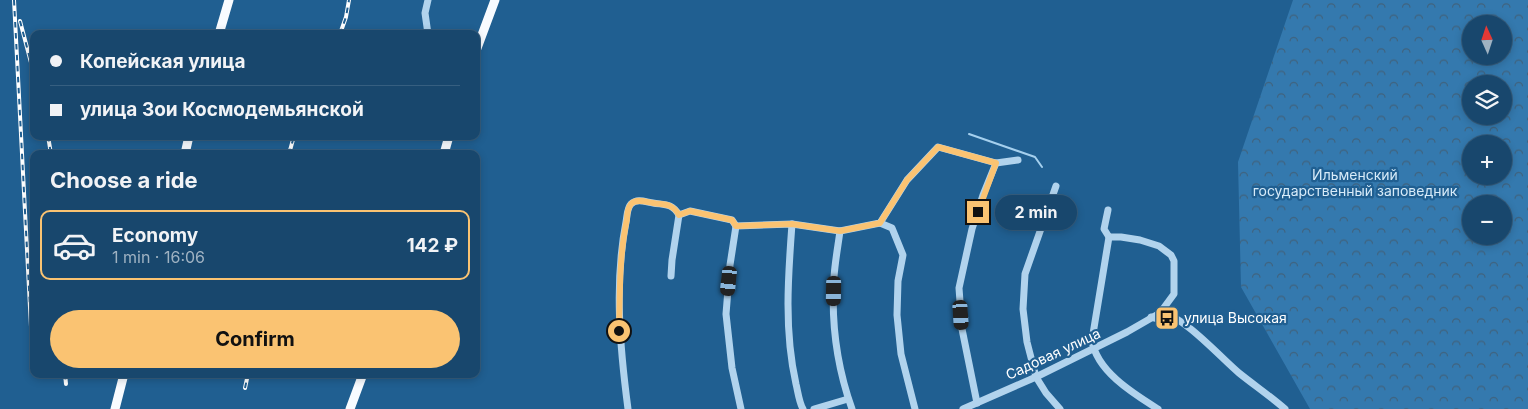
<!DOCTYPE html>
<meta charset="utf-8">
<style>
:root{--surface:#18476d;--page:#255175;--text:#f1f3f6;--muted:#9fb2c2;--line:#365f80;--accent:#fac372}
body{margin:0;font-family:Inter,sans-serif;background:var(--page);color:var(--text);height:100vh;display:flex;flex-direction:column;font-size:19px;white-space:nowrap}
*{box-sizing:border-box;margin:0}
p{font-size:16px;color:var(--muted)}
.icon{flex:none;width:28px;height:28px;fill:none;stroke:currentColor;stroke-width:2;stroke-linecap:round;stroke-linejoin:round}
.map{position:relative;flex:1;overflow:hidden}
.drawer{position:absolute;left:30px;top:150px;width:450px;height:228px;display:flex;flex-direction:column;background:var(--surface);border-radius:10px;box-shadow:0 2px 8px #0003,0 0 0 1px var(--line)}
.drawer>*{flex:none}
.top-card{position:absolute;left:30px;top:30px;width:450px;height:110px;border-radius:10px;box-shadow:0 2px 8px #0003,0 0 0 1px var(--line);display:grid;align-content:center;height:110px;padding:0 20px;background:var(--surface)}
.needle{width:32px;rotate:357deg}
.controls{position:absolute;left:1462px;top:15px;display:grid;gap:10px}
.controls a{display:grid;place-items:center;width:50px;height:50px;border-radius:50%;background:var(--surface);box-shadow:0 2px 8px #0003,0 0 0 1px var(--line);font-size:25px}
.end{position:absolute;width:22px;height:22px;margin:-11px;border:6px solid #fac372;background:#111;box-shadow:0 0 0 2px #111}
.from{border-radius:50%}
.bubble{position:absolute;height:35px;border-radius:18px;background:var(--surface);box-shadow:0 2px 8px #0003,0 0 0 1px var(--line);font-size:16px;font-weight:700;line-height:35px;text-align:center}
.car{position:absolute;width:15px;height:30px;margin:-15px -8px;border-radius:6px;box-shadow:0 0 4px 1px #0007;background:linear-gradient(#222 24%,#8ab4d8 0 40%,#222 0 76%,#8ab4d8 0 86%,#222 0)}
.top-card b{display:flex;align-items:center;gap:18px;height:48px;font-size:19px}
.top-card b+b{border-top:1px solid var(--line)}
.top-card i{width:12px;height:12px;background:var(--text)}
ul{padding:0;list-style:none}
li{display:flex;align-items:center;gap:15px;height:70px;margin:0 10px 8px;padding:0 10px;border:2px solid transparent;border-radius:10px}
li div{flex:1}
li b{display:block;font-size:19px}
li em{font-style:normal;font-weight:700}
li.active{border-color:var(--accent)}
li>.icon{width:45px;height:45px;stroke-width:1.5}
h2{padding:0 20px;font-size:22px;line-height:60px}
.primary-button{display:flex;gap:10px;margin-top:auto;padding:10px 20px}
.primary-button a{flex:1;height:58px;border-radius:30px;background:var(--accent);color:#111;font-size:20px;font-weight:700;line-height:58px;text-align:center}
.map>svg:first-child{display:block}
.park{fill:url(#park-crowns);fill-rule:evenodd}
.lines{fill:none;stroke-linecap:round;stroke-linejoin:round}
.stream{stroke:#a5d0ee;stroke-width:2}
.minor{stroke:#b1d3ed;stroke-width:7}
.major{stroke:#f8fbff;stroke-width:9}
.rail-casing{stroke:#fff;stroke-width:4}
.rail{stroke:#205f91;stroke-width:2;stroke-dasharray:5.5;stroke-linecap:butt}
.route{stroke:#fac372;stroke-width:6}
.labels{text-anchor:middle;stroke-width:4.5;stroke-linejoin:round;paint-order:stroke}
.park-label{font-size:14px;fill:#d7ebf9;stroke:#205f91}
.poi-label{font-size:14px;fill:#fff;stroke:#205f91;text-anchor:start}
.street-label{font-size:14px;fill:#fff;stroke:#205f91}
</style>
<div class="map">
<svg width="1528" height="409" viewBox="0 0 1528 409">
<defs>
<pattern id="park-crowns" width="20" height="18" patternUnits="userSpaceOnUse" patternTransform="scale(1.25)"><rect width="20" height="18" fill="#3479ae"/><path d="M2 6a3 3 0 1 1 6 0M12 15a3 3 0 1 1 6 0" fill="none" stroke="#40627d"/></pattern>
</defs>
<rect width="100%" height="100%" fill="#205f91"/>
<path class="park" d="M1293 0H1528V409H1310L1241 287 1238 162ZM1471 24H1504V56H1471ZM1471 84H1504V116H1471ZM1471 144H1504V176H1471ZM1471 204H1504V236H1471Z"/>
<g class="lines">
<path class="stream" d="M969 134 1035 157 1042 167"/>
<g class="minor">
<path d="M428 0 425 13 428 34"/>
<path d="M1056 186 1025 274 1023 309 1027 342 1036 377 1046 393 1060 409"/>
<path d="M1108 210 1104 229 1109 237"/>
<path d="M880 223 892 228 903 255 898 281 897 315 901 354 915 409"/>
<path d="M792 224C788 277 784 331 796 384 798 392 799 402 803 409"/>
<path d="M736 226 792 224 840 231 880 223 907 180 938 147 996 163 1018 160"/>
<path d="M736 226 730 265 726 314 732 368 741 409"/>
<path d="M840 231C838 246 835 262 834 277 831 321 837 367 852 409"/>
<path d="M671 276 672 260 679 215"/>
<path d="M1160 313C1181 313 1221 358 1239 373 1254 385 1270 396 1285 409"/>
<path d="M1151 317 1170 322 1173 321V317"/>
<path d="M977 403 962 329 959 288 972 229 983 195 996 163"/>
<path d="M628 409C620 348 614 283 626 222 627 217 627 208 631 204 637 198 646 202 653 203 665 205 672 203 679 215L690 211 732 220 736 226"/>
<path d="M814 409 848 399"/>
<path d="M963 409 1036 377 1127 332 1160 313 1174 294V261L1171 255 1159 246 1140 240 1121 237H1109L1092 340C1096 371 1134 394 1158 409"/>
</g>
<g class="major">
<path d="M219 34 229 0"/>
<path d="M476 51 495 0"/>
<path d="M185 154 189 136"/>
<path d="M444 154 449 136"/>
<path d="M115 409 124 374"/>
<path d="M350 409 363 374"/>
</g>
<g class="rail-casing">
<g id="rail">
<path d="M14 0 32 346"/>
<path d="M20 21 34 74"/>
<path d="M340 34 346 17 349 0"/>
<path d="M48 136 51 154"/>
<path d="M289 154 294 136"/>
<path d="M65 374 66 384"/>
<path d="M245 388 248 374"/>
</g>
</g>
<use href="#rail" class="rail"/>
</g>
<g class="lines">
<path class="route" d="M619 331C620 293 619 256 627 219 627 214 628 208 631 204 636 198 646 202 653 203 665 205 672 203 679 215L690 211 732 220 736 226 792 224 840 231 880 223 907 180 938 147 996 163 978 212"/>
</g>
<defs>
<g id="bus-square" transform="scale(1.25)"><rect x="-9" y="-9" width="18" height="18" rx="4" fill="#fac372" stroke="#205f91"/><path d="M-5-6H5V4H4V6H2V4H-2V6H-4V4H-5ZM-3.5-4V0h7V-4ZM-3.5 1.2v1.5H-2V1.2ZM2 1.2v1.5H3.5V1.2Z" fill="#111"/></g>
</defs>
<g fill-rule="evenodd">
<use href="#bus-square" x="1167" y="318"/>
</g>
<g class="labels">
<g class="park-label">
<text x="1355" y="180">Ильменский<tspan x="1355" dy="16">государственный заповедник</tspan></text>
</g>
<g class="poi-label">
<text x="1184" y="323">улица Высокая</text>
</g>
<g class="street-label">
<text transform="translate(1053 354) rotate(-25)" y="5">Садовая улица</text>
</g>
</g>
</svg>
<div class="controls">
<a><svg class="needle" viewBox="-14 -14 28 28"><path d="M0-13l5 13h-10z" fill="#e53935"/><path d="M0 13l5-13h-10z" fill="#9fb2c2"/></svg></a>
<a><svg class="icon" aria-label="layers" viewBox="0 0 24 24"><path d="M12 4l9 5-9 5-9-5zM3 14l9 5 9-5"/></svg></a>
<a>+</a>
<a>−</a>
</div>
<i class="end from" style="left:619px;top:331px"></i>
<i class="end" style="left:978px;top:212px"></i>
<div class="bubble" style="left:995px;top:195px;width:82px">2 min</div>
<i class="car" style="left:729px;top:281px;rotate:186deg"></i>
<i class="car" style="left:834px;top:291px;rotate:181deg"></i>
<i class="car" style="left:961px;top:315px;rotate:176deg"></i>
<div class="top-card">
<b><i class="from"></i>Копейская улица</b>
<b><i></i>улица Зои Космодемьянской</b>
</div>
<section class="drawer">
<h2>Choose a ride</h2>
<ul>
<li class="active"><svg class="icon" aria-label="car" viewBox="0 0 24 24"><path d="M5 17H2v-5l4-1 3-4h7l3 4 3 1v5h-3M9 17h6M6 11h13"/><circle cx="7" cy="17" r="2"/><circle cx="17" cy="17" r="2"/></svg><div><b>Economy</b><p>1 min · 16:06</p></div><em>142 ₽</em></li>
</ul>
<div class="primary-button"><a>Confirm</a></div>
</section>
</div>
